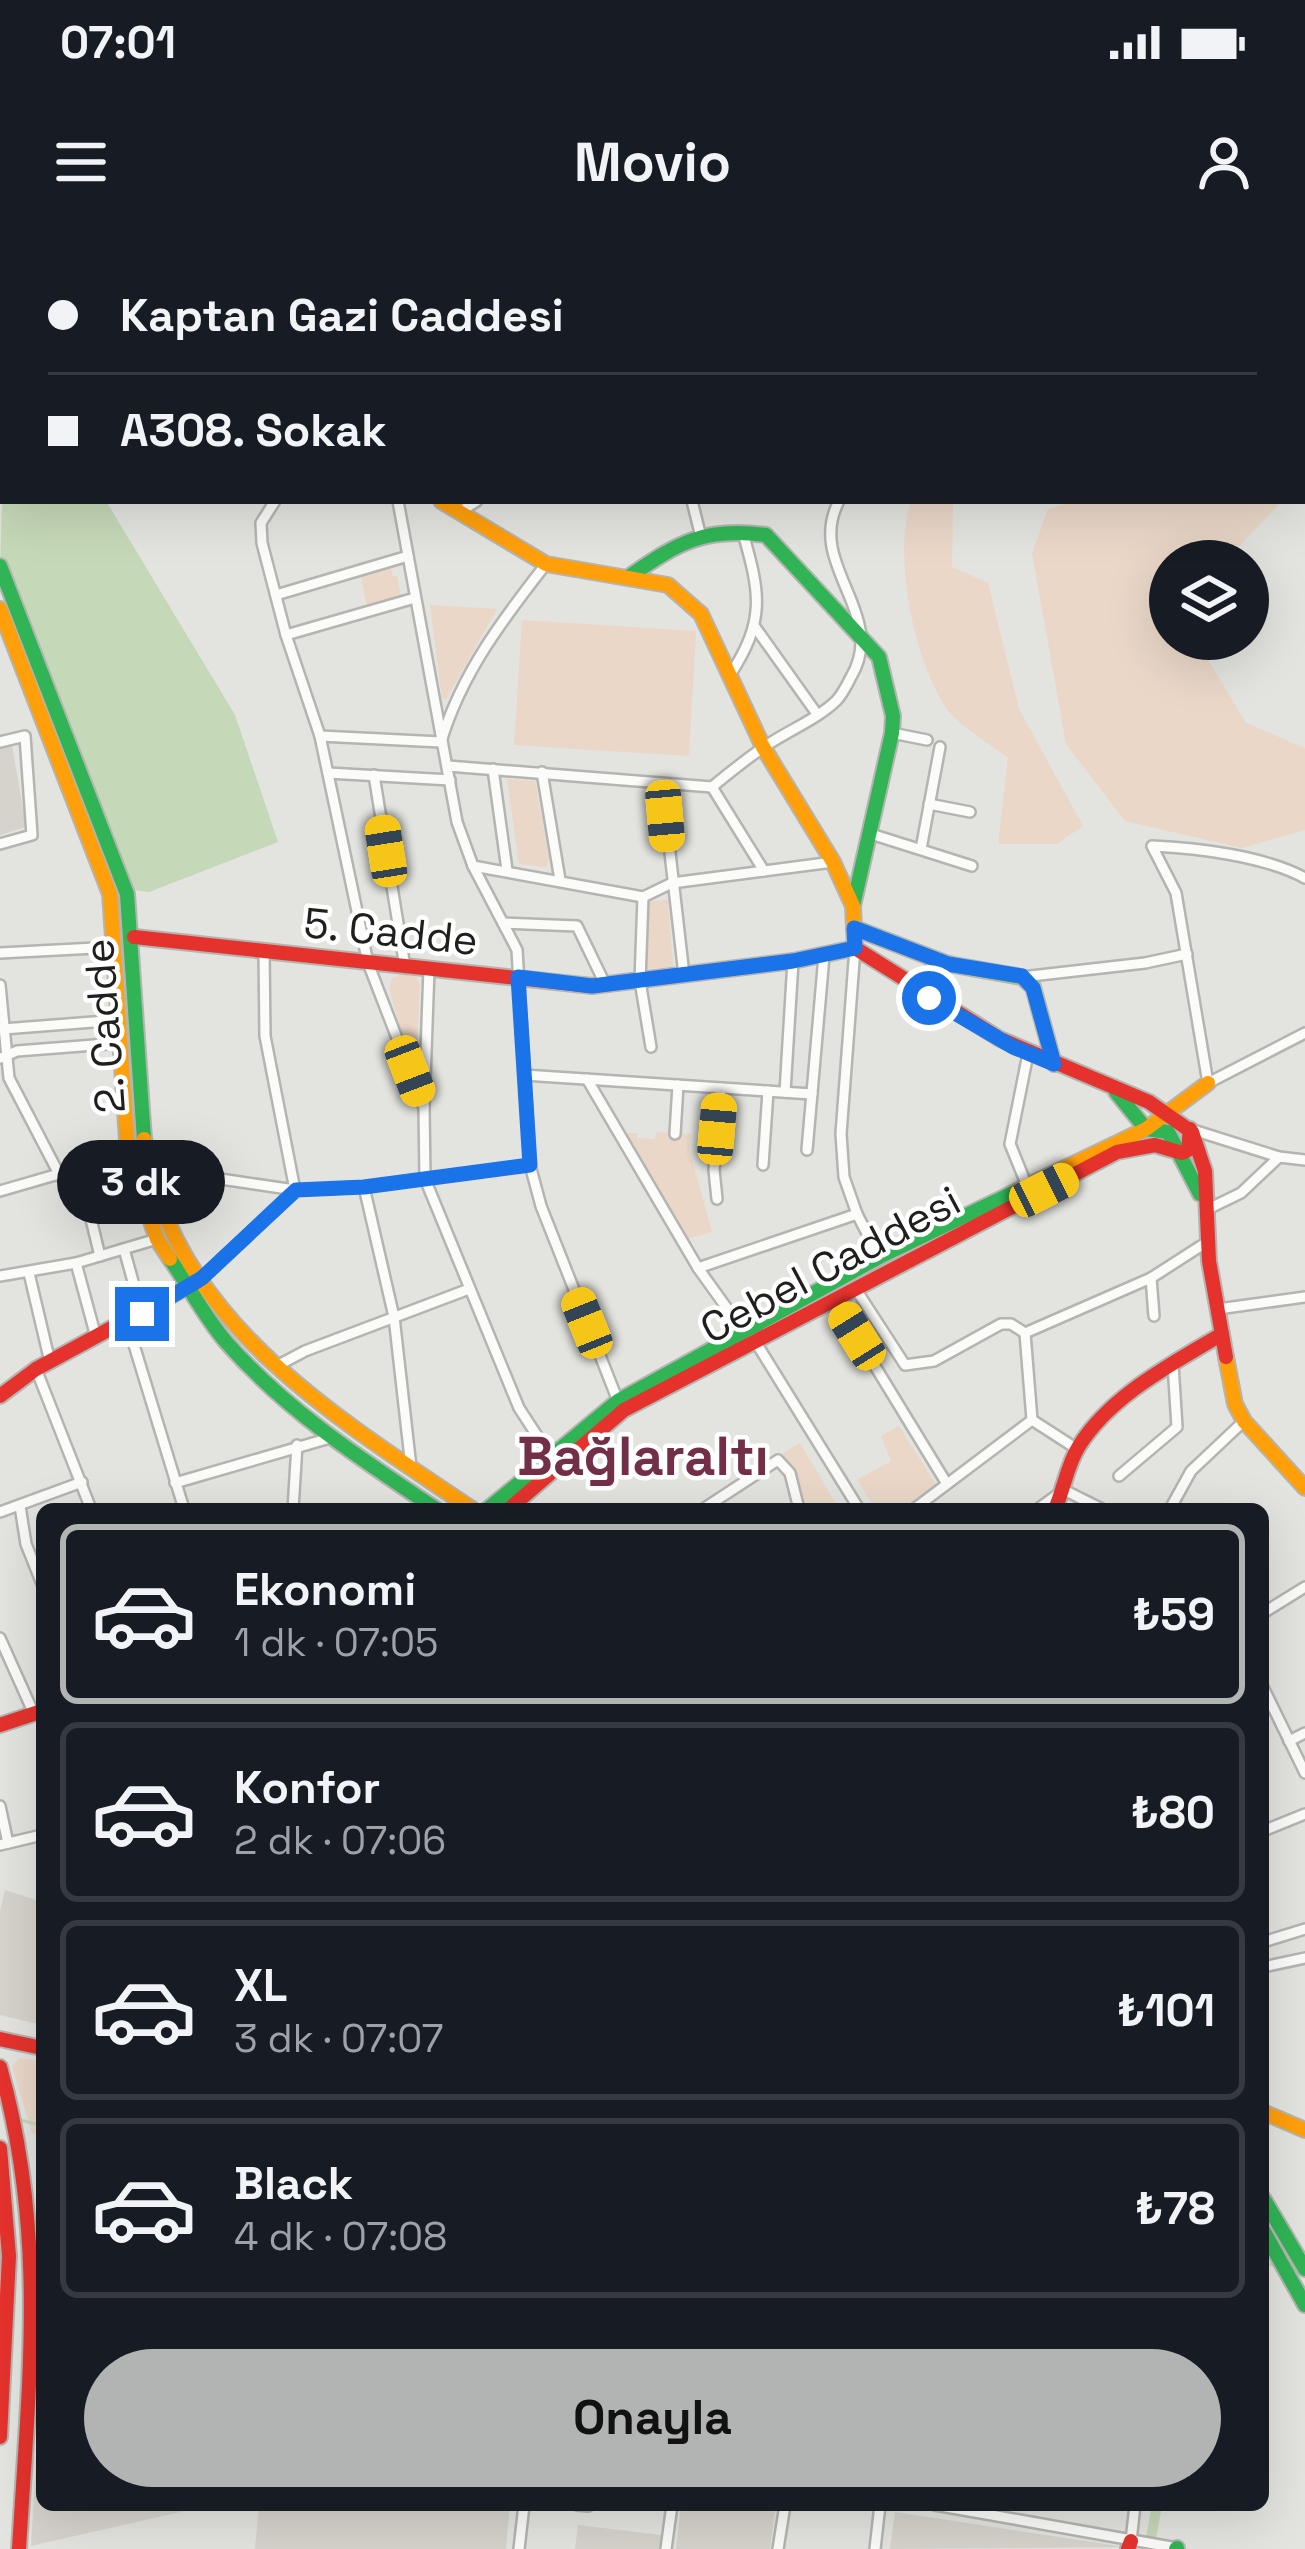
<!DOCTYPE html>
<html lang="tr">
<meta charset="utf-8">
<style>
:root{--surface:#171b24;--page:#20242c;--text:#f1f3f6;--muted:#9ea1a6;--line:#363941;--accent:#b2b3b3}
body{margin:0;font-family:"Space Grotesk",sans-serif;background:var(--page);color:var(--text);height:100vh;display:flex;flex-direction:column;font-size:45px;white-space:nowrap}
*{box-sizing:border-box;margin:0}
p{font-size:39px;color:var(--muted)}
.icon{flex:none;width:66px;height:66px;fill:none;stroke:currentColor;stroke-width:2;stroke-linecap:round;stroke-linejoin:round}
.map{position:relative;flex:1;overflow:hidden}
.panel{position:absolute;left:36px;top:1263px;width:1233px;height:1008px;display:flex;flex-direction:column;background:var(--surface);border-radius:18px;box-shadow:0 12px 48px #0002}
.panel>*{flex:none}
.top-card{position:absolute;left:0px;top:0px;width:1305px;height:264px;box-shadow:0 12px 48px #0002;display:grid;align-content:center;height:264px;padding:0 48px;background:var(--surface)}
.buttons{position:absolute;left:1149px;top:300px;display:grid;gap:24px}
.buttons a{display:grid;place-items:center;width:120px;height:120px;border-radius:50%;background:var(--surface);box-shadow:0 12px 48px #0002;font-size:60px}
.end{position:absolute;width:54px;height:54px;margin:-27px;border:15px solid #1a73e8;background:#fff;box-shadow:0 0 0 6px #fff}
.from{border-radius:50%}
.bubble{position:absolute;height:84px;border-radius:42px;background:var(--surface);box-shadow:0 12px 48px #0002;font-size:39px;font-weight:700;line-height:84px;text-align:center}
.car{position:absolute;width:36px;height:72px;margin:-36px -18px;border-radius:15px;box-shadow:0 0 9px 3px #0007;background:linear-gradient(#f5c518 24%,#345 0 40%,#f5c518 0 76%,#345 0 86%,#f5c518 0)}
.top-card b{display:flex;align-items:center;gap:42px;height:114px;font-size:45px}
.top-card b+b{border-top:3px solid var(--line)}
.top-card i{width:30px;height:30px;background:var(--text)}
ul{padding:21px 0 0;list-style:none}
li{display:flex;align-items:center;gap:36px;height:180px;margin:0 24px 18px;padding:0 24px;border:6px solid var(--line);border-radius:18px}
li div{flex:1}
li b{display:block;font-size:45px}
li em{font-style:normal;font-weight:700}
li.on{border-color:var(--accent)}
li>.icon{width:108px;height:108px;stroke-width:1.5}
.action{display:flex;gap:24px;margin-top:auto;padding:24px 48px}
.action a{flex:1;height:138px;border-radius:72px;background:var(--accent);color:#111;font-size:48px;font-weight:700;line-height:138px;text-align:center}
.status{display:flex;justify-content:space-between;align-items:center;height:84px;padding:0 60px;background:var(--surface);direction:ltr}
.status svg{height:33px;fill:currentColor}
header{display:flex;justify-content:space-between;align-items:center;height:156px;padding:0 48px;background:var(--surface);font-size:54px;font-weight:700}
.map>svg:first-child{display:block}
.built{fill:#d5d3cb}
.green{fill:#ead7c8}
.water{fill:#c5d8b7}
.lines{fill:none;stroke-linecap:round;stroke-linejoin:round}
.stream{stroke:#c5d8b7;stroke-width:3}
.canal{stroke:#c5d8b7;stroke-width:10}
.street-casing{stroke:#b4b4b1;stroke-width:14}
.fast-casing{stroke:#b4b4b1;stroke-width:18}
.slow-casing{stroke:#b4b4b1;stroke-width:18}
.jam-casing{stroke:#b4b4b1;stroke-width:18}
.street{stroke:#fbfbfa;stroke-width:9}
.fast{stroke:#30b455;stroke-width:14}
.slow{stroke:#ff9f0a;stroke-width:14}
.jam{stroke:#e5322d;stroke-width:14}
.route{stroke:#1a73e8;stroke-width:15}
.labels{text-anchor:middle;stroke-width:9;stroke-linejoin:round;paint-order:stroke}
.street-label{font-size:42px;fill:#201f1d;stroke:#fff}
.district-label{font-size:54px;font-weight:bold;fill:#732f48;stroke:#fff}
</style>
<div class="status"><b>07:01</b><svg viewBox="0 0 49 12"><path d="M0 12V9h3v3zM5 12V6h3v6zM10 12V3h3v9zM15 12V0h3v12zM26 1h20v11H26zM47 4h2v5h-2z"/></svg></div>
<header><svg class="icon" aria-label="menu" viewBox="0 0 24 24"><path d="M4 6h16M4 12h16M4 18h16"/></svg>Movio<svg class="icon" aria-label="person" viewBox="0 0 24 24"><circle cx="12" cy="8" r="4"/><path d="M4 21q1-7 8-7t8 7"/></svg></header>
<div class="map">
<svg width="1305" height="2309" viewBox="0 0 1305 2309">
<rect width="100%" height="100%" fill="#e3e3df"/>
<g class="built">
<path d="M12 505 26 587 0 595V508Z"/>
<path d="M5 1650 42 1662V1785L0 1775V1671Z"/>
<path d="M42 2121V2265H211L31 2306Z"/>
<path d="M259 2265H510L506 2309H255Z"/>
<path d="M681 2265H776L770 2309H676Z"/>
<path d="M895 2272 1124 2307 890 2309Z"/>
<path d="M578 2285 661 2295 659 2309H575Z"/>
</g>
<g class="green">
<path d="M957 0H1305V112L1302 114V3H956Z"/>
<path d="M911 261H953L952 327 988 343 1019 469 1083 586 1057 604H998L1008 518C988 502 955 484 943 463 913 414 893 315 911 261Z"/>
<path d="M1074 261H1282L1225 321H1170V399H1209L1207 418 1246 483 1305 508V590L1242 608 1125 581 1066 504 1032 313 1048 269Z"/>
<path d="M391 327 393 336H397L401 358 367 367 361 336Z"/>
<path d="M430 365 497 369 446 459 442 458Z"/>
<path d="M522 380 696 391 689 516 514 505Z"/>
<path d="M507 539 535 541 549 619 546 627 519 624Z"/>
<path d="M668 660 673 727 645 729 649 661Z"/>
<path d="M402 734 416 737 420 744 417 804 404 802 389 748 392 738Z"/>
<path d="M656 892 691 894 689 909 712 992 687 999 624 897 626 893H637V898L655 899Z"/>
<path d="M899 1186 937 1246 905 1269H876L857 1240 891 1221 881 1196Z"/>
<path d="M800 1203 839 1269H804L793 1229 782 1214Z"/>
<path d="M20 1818 42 1821V1894L32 1893 12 1826Z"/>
</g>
<path class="water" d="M3 227V261H106L235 475 278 602 149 652 125 649 0 331Z"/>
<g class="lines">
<g class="stream">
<path d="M21 1880 42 1886"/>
<path d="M1263 2022 1275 2026"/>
</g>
<path class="canal" d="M1149 2309 1157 2265"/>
<g class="street-casing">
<g id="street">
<path d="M19 0 21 3"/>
<path d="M357 0 358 3"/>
<path d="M420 0 421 3"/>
<path d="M81 3 84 0"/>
<path d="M231 3 233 0"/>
<path d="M482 3 489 0"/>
<path d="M0 75 3 72"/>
<path d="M0 171 3 174"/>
<path d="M275 261 261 283 262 303 286 395 320 496 368 723 424 868"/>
<path d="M398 261 457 582 473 626 517 710 530 925 541 966 618 1161"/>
<path d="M692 261 700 293"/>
<path d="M461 271 477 261"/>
<path d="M276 355 408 316"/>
<path d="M755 387 817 474"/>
<path d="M286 395 415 358"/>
<path d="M730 435C766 380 760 353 743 293"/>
<path d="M892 493 927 500"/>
<path d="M320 496 441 502C461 434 503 379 546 324"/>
<path d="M0 502 25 496 32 595 0 604"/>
<path d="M448 526 712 547C729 533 746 519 764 507 787 491 816 480 836 461 842 455 847 445 851 437 889 373 805 325 839 261"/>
<path d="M493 529 507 630"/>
<path d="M542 532 560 640"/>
<path d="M328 533 450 540"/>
<path d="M374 535 405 727"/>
<path d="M662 543 684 735"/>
<path d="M712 547 764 631"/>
<path d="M929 564 970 572"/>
<path d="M871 594 972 626"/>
<path d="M921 609 940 507"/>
<path d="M473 626 643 657 672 643 833 622"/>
<path d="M1305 638C1264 616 1198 608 1152 606L1176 653 1208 843 1305 793"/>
<path d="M643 657 640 741 651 807"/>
<path d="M503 683 577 686 605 744"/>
<path d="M855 708 841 894 844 937 857 974 879 1017"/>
<path d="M0 713 114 707"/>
<path d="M429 729 424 868 425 939 519 1168 551 1217"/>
<path d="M1022 737 1145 723 1187 714"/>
<path d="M0 745 9 838 60 936"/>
<path d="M3 789 119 780"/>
<path d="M1 818 17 811 120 803"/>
<path d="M524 835 812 854"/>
<path d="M587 839 698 1028 744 1092 755 1101 859 1269"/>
<path d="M785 852 793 721"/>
<path d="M1190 889 1279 917 1305 920"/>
<path d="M675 894 678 845"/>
<path d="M807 910 824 716"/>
<path d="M763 925 768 851"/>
<path d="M79 930 100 1016"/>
<path d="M1027 946 1010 904 1028 814"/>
<path d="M364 947 394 1077 411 1227"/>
<path d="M157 949 214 938 295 950 364 947 530 925"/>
<path d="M0 951 128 914"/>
<path d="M717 959 714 930 721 848"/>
<path d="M1206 970 1241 953 1279 917"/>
<path d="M124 1009 142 1074"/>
<path d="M76 1023 96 1097"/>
<path d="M698 1028 857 974"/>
<path d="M29 1033 50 1122"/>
<path d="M0 1036 76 1023 157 999"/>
<path d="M202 1038 295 950 265 796 264 711"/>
<path d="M1151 1038 1154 1076"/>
<path d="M855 1048 905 1125 934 1121 1001 1084H1011L1025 1093"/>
<path d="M834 1059 947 1244"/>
<path d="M1218 1069 1305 1057"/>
<path d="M127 1082 184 1269"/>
<path d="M1025 1093 1151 1038 1207 1002"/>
<path d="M1025 1093 1032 1180 1077 1209"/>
<path d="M275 1127 305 1111 469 1049"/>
<path d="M36 1129 91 1269"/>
<path d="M1119 1236 1177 1187 1173 1124"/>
<path d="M175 1243 330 1198"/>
<path d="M20 1266 26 1304 42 1344"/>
<path d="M293 1269 297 1205"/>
<path d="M703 1269 778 1220 790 1233 799 1269"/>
<path d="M914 1269 1032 1180"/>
<path d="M1038 1269 1064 1250 1102 1269"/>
<path d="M1170 1269 1191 1231 1244 1181"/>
<path d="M0 1272 82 1242"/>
<path d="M1263 1373 1305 1347"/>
<path d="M0 1398 34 1474"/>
<path d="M1263 1447 1305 1533"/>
<path d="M1289 1501 1305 1493"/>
<path d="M0 1566 8 1603"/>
<path d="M1263 1591 1305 1574"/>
<path d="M0 1605 42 1595"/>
<path d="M1263 1702 1305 1689"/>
<path d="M1263 1727 1305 1718"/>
<path d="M577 2265 588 2266"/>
<path d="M935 2265 1177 2308"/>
<path d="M1131 2301 1135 2265"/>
<path d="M519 2309 524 2265"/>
<path d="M666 2309 672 2265"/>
<path d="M778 2309 785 2265"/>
<path d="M875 2309 880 2265"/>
</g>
</g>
<g class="fast-casing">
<g id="fast">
<path d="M251 0 252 3"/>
<path d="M0 221 3 218"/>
<path d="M0 326 127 654 144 899"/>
<path d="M630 336C679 302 705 287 766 295L879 417 893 476 892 493 853 666"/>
<path d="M854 688 948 724 1022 737 1033 747 1054 824"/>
<path d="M1116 852 1146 889 1168 892 1200 954"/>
<path d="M170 1019C189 1046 205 1078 227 1103 287 1171 361 1219 436 1269"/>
<path d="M488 1269 618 1161 879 1017 1017 951"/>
<path d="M1263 1958 1305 2029"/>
<path d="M1263 1990 1305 2065"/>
<path d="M1176 2309 1177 2308"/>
</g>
</g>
<g class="slow-casing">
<g id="slow">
<path d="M441 261 546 324 668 345 701 374 763 507 833 622 853 666 855 708"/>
<path d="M0 369 110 654 128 914 157 999 170 1019"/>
<path d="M144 899C149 920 153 942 160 962 210 1103 354 1189 472 1269"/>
<path d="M1017 951 1146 889 1208 843"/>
<path d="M1226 1117 1235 1164 1244 1181 1305 1248"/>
<path d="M1263 1872 1305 1890"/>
</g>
</g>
<g class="jam-casing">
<g id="jam">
<path d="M134 697 592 746 793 721 855 708"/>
<path d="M855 708 1000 799 1149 862 1192 892 1205 931 1209 1021 1226 1117"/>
<path d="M929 756 924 743 928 733 950 724"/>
<path d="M0 1156 36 1129 198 1041"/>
<path d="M509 1269 624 1170 1117 912 1155 905 1182 913 1188 910 1190 889"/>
<path d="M1055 1269C1064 1249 1067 1225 1079 1206 1111 1155 1172 1124 1222 1094"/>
<path d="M0 1485 42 1471"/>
<path d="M0 1799 42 1808"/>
<path d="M0 1827C47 1995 29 2139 19 2309"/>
<path d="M0 1908 9 2016 0 2197"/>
<path d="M1128 2309 1131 2301"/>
</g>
</g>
<use href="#street" class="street"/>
<use href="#fast" class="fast"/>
<use href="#slow" class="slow"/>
<use href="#jam" class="jam"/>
</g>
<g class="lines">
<path class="route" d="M142 1074 202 1038 296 950 364 947 530 925 518 737 592 746 793 721 855 708 854 688 948 724 1022 736 1033 748 1054 824 1013 807 929 758"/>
</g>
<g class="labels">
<g class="street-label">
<text transform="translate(391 691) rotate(6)" y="15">5. Cadde</text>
<text transform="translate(104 786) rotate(-94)" y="15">2. Cadde</text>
<text transform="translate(830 1024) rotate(-28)" y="15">Cebel Caddesi</text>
</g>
<g class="district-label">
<text x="643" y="1235">Bağlaraltı</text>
</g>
</g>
</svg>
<div class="buttons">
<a><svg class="icon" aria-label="layers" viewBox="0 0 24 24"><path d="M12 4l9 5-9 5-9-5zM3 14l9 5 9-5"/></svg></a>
</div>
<i class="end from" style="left:929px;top:758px"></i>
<i class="end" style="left:142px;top:1074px"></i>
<div class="bubble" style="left:57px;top:900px;width:168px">3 dk</div>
<i class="car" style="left:665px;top:576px;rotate:175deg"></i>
<i class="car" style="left:386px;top:611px;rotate:351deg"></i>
<i class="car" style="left:410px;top:831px;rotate:159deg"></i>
<i class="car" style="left:717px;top:889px;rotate:5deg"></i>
<i class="car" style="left:1044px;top:950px;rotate:63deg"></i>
<i class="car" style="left:587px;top:1083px;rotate:338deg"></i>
<i class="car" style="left:857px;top:1096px;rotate:328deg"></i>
<div class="top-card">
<b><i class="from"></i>Kaptan Gazi Caddesi</b>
<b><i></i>A308. Sokak</b>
</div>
<section class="panel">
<ul>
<li class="on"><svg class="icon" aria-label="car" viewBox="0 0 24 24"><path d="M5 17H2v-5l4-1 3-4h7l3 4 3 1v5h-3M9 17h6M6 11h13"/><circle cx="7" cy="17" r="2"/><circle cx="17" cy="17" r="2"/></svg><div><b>Ekonomi</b><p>1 dk · 07:05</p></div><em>₺59</em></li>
<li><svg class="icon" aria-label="car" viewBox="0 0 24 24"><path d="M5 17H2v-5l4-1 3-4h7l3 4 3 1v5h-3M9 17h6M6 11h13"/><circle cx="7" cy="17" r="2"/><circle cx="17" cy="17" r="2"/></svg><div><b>Konfor</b><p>2 dk · 07:06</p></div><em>₺80</em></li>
<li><svg class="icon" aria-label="car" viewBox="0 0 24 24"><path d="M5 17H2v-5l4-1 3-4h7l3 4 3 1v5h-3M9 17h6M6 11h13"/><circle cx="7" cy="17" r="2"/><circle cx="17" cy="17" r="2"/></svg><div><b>XL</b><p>3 dk · 07:07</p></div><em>₺101</em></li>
<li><svg class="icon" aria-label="car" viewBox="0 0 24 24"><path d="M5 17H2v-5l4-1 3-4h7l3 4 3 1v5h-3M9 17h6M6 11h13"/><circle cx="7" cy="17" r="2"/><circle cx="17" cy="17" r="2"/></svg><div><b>Black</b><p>4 dk · 07:08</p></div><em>₺78</em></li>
</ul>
<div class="action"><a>Onayla</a></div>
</section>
</div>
